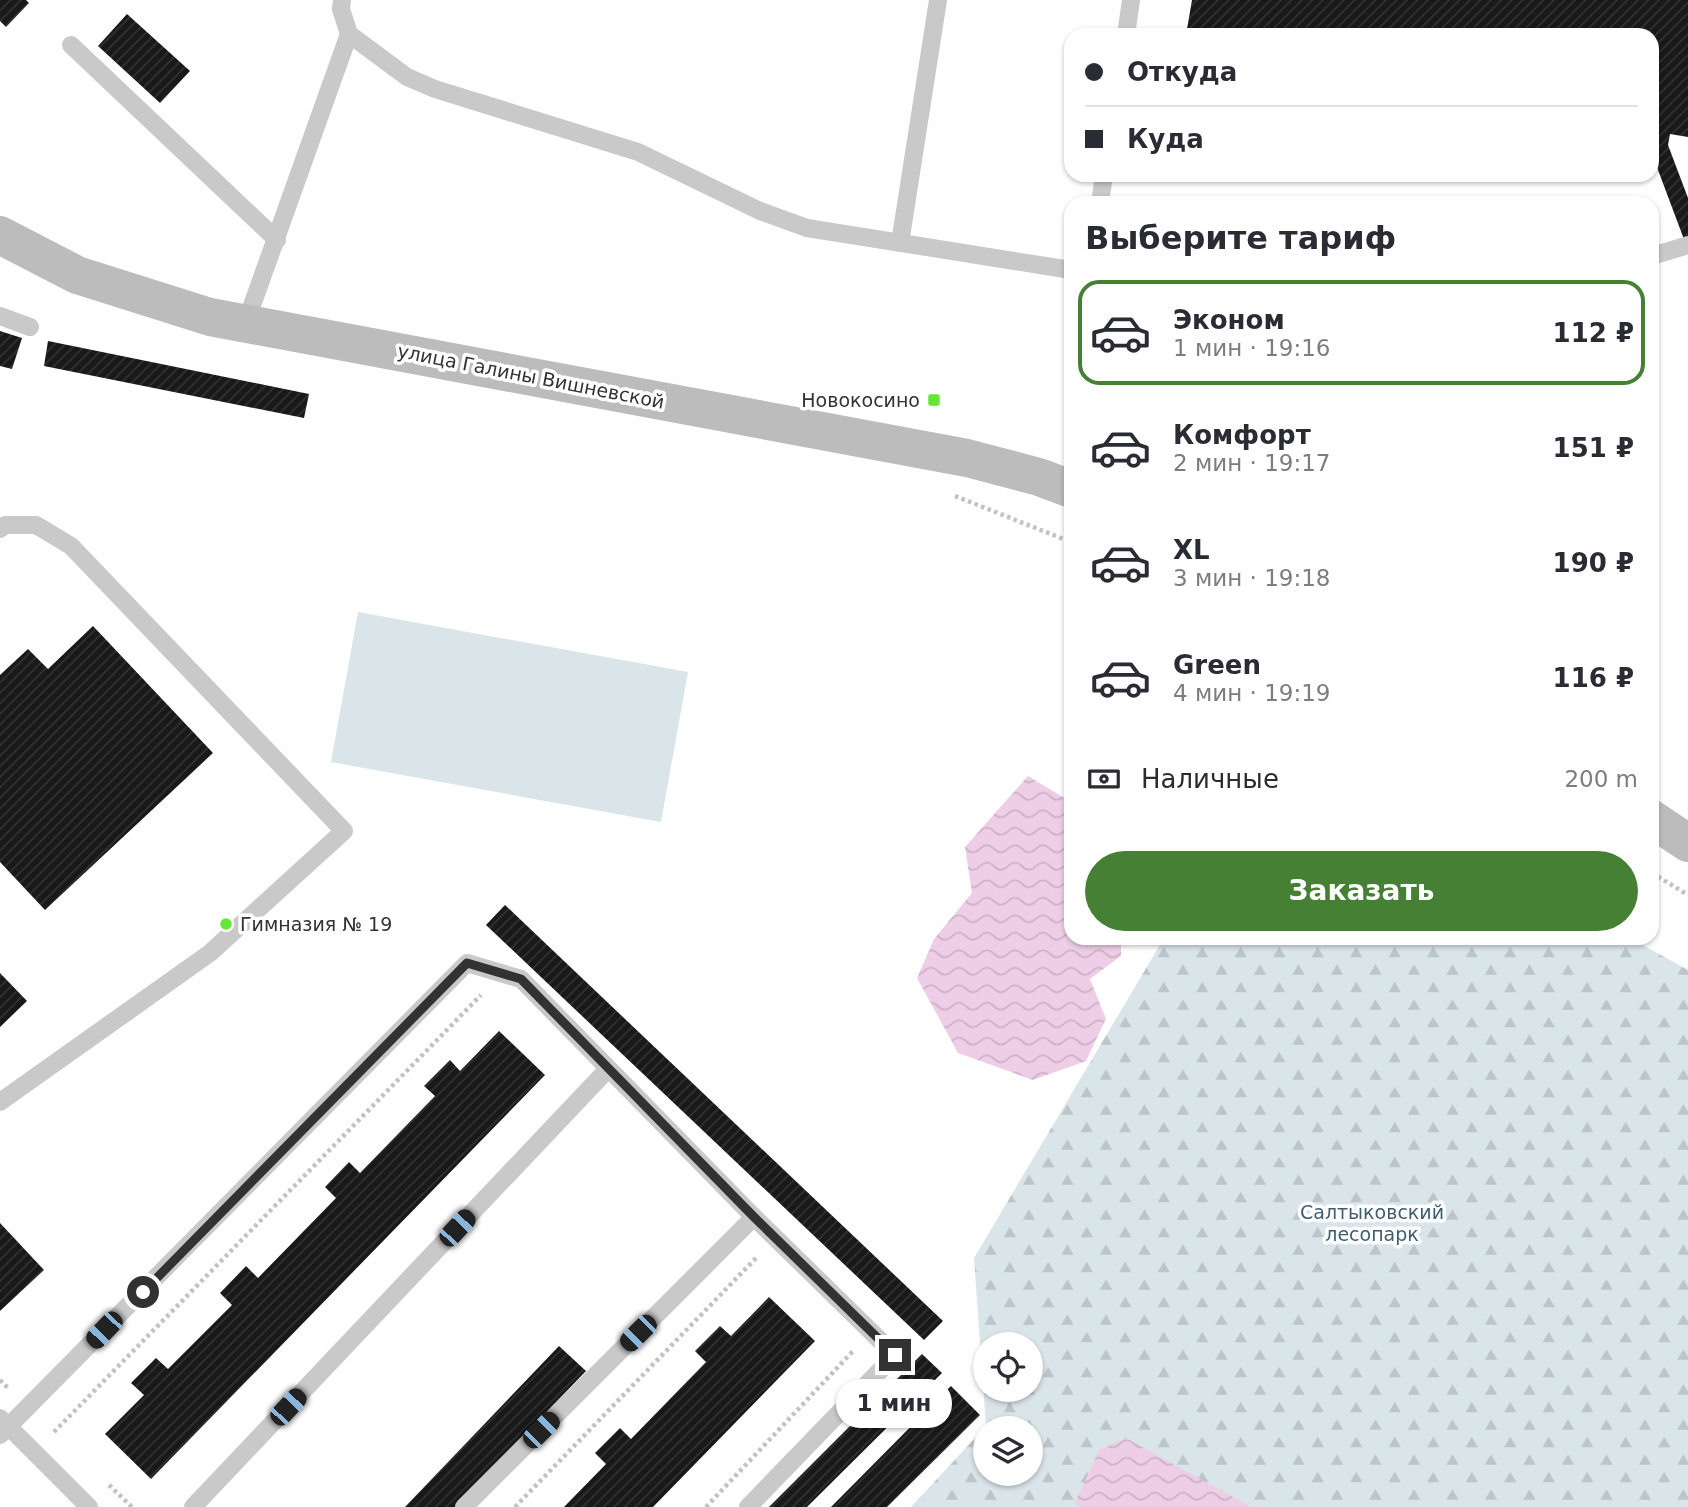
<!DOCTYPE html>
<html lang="ru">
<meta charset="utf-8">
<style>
:root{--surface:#fff;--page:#f2f2f3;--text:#2b2b33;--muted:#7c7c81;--line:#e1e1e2;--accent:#458035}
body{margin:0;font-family:"DejaVu Sans",sans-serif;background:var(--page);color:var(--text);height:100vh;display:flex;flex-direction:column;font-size:26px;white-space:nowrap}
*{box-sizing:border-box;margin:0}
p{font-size:23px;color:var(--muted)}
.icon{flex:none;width:38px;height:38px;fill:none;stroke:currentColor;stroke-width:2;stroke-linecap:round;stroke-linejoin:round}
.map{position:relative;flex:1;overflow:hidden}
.details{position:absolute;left:1064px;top:196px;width:595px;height:749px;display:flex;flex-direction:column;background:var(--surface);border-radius:21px;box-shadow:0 2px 5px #0004}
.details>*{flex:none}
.top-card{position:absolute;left:1064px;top:28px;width:595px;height:154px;border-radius:21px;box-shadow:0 2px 5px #0004;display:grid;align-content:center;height:154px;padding:0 21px;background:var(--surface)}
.tools{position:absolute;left:973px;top:1332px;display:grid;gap:14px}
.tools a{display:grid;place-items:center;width:70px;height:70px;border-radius:50%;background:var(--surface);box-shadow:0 2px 5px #0004;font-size:35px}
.end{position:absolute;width:32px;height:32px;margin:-16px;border:9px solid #323232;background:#fff;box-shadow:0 0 0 4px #fff}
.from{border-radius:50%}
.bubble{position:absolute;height:49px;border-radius:24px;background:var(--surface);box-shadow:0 2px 5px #0004;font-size:23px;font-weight:800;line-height:49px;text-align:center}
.car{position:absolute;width:21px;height:42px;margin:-21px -10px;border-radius:9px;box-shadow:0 0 5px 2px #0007;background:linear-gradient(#222 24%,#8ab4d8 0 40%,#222 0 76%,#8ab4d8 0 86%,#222 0)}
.top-card b{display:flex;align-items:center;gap:24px;height:66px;font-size:26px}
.top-card b+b{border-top:2px solid var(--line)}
.top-card i{width:18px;height:18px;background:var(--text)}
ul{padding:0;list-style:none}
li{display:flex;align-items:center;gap:21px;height:105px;margin:0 14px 10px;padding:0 7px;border:4px solid transparent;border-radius:21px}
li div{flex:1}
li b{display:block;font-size:26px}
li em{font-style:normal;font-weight:800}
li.current{border-color:var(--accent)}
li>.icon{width:63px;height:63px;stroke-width:1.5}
h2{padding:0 21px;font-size:32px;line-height:84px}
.pay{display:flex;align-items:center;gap:18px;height:77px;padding:0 21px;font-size:26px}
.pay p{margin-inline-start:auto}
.button{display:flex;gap:14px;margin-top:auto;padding:14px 21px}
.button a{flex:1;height:80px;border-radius:42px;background:var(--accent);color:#fff;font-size:28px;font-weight:800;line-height:80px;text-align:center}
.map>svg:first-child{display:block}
.grass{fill:#dae5ea}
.forest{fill:url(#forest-firs);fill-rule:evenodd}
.water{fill:url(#water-waves)}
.building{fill:url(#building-hatch)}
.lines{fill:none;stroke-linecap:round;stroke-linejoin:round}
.path{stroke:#c2c2c2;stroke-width:4.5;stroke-dasharray:3.5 3.5;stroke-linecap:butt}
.lane{stroke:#c9c9c9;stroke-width:18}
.secondary{stroke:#bcbcbc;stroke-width:38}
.route{stroke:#323232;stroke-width:9}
.poi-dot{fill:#64e737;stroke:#fff;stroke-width:2.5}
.labels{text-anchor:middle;stroke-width:7;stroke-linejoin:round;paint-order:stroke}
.street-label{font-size:19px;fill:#323232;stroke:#fff}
.poi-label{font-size:19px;fill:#323232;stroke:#fff;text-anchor:end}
.park-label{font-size:19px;fill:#3e5e70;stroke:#fff}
</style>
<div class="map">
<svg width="1688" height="1507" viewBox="0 0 1688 1507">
<defs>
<pattern id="forest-firs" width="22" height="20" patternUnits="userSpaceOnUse" patternTransform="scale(1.75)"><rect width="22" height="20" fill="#dae5ea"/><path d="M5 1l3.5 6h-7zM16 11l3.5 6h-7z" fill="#bcc5c9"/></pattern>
<pattern id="water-waves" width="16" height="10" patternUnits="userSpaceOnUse" patternTransform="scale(1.75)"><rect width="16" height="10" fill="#eecee7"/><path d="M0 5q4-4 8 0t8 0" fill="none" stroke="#cdb1c7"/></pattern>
<pattern id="building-hatch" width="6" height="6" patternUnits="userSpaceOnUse" patternTransform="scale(1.75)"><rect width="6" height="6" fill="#191919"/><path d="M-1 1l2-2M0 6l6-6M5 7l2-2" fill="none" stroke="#323232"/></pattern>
</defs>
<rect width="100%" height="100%" fill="#fff"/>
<path class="grass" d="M358 612 688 672 661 822 331 762Z"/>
<path class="forest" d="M1164 938H1630L1688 970V1507H911L986 1426 974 1258ZM985 1344H1031V1390H985ZM985 1428H1031V1474H985Z"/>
<g class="water">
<path d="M1028 776 1071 802V938H1121V956L1090 979 1106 1019 1086 1061 1033 1080 958 1053 917 978 934 939 972 893 965 847Z"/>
<path d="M1126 1438 1251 1507H1081L1075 1503 1099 1450Z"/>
</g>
<g class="building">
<path d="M0 0H26L29 3 6 27 0 21Z"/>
<path d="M1192 0H1688V137L1670 134 1668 145 1688 198V250L1652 154V35H1186Z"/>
<path d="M127 14 190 71 160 103 98 46Z"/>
<path d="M0 331 22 338 12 369 0 366Z"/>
<path d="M48 341 309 394 304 418 44 366Z"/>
<path d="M1652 346 1659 347 1653 384H1652Z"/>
<path d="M93 626 213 753 45 910 0 862V675L28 649 48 669Z"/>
<path d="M505 905 943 1321 924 1340 486 925Z"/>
<path d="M0 973 27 1001 0 1027Z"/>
<path d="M499 1031 545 1075 151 1479 105 1434 144 1395 131 1383 156 1358 168 1369 232 1305 220 1293 246 1266 258 1278 336 1198 325 1187 349 1162 360 1173 435 1096 424 1086 450 1060 460 1071Z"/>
<path d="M0 1223 44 1270 0 1311Z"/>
<path d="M769 1297 815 1341 653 1507H564L606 1464 595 1453 620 1428 631 1439 706 1362 695 1351 720 1326 731 1336Z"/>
<path d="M559 1346 586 1371 455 1507H405Z"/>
<path d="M922 1354 942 1373 807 1507H769Z"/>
<path d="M951 1386 980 1415 887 1507H831Z"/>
</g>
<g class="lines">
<g class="path">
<path d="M955 496 1071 542"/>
<path d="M1652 873 1688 895"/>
<path d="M0 1380 9 1389"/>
<path d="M54 1432 481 995"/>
<path d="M109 1485 132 1507"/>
<path d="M515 1507 758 1256"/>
<path d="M706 1507 854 1350"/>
</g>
<g class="lane">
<path d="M342 0 341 9 349 34 407 77 435 89 638 152 760 211 807 228 1071 270"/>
<path d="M1126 35 1131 0"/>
<path d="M71 45 277 240"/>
<path d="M1100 203 1104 175"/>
<path d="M900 243 938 0"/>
<path d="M1652 256 1688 245"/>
<path d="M0 316 30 327"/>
<path d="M245 325 349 34"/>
<path d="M0 529 5 525H36L71 546 344 831 210 953 0 1102"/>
<path d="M0 1418 89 1507"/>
<path d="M0 1435 467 963 521 979 754 1217 895 1355 748 1507"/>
<path d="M193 1507 608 1069"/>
<path d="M464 1507 754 1217"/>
</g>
<g class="secondary">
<path d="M0 235 77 275 210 317 967 458 1039 477 1071 489"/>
<path d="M1652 819 1688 843"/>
</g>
</g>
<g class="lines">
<path class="route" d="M143 1292 467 963 521 979 754 1217 895 1355"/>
</g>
<g class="poi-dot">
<rect x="927" y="393" width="14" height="14" rx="3.5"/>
<circle cx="226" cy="924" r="7"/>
</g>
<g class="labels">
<g class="street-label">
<text transform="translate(531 376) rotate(11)" y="7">улица Галины Вишневской</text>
</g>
<g class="poi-label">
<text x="920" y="407">Новокосино</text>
<text x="240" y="931" text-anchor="start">Гимназия № 19</text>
</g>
<g class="park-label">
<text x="1372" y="1219">Салтыковский<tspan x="1372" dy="22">лесопарк</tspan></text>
</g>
</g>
</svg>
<div class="tools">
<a><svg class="icon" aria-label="locate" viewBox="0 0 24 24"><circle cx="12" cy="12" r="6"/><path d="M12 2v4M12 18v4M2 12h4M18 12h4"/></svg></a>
<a><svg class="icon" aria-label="layers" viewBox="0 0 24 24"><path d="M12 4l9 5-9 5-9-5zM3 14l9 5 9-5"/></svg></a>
</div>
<i class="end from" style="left:143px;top:1292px"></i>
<i class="end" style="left:895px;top:1355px"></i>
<div class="bubble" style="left:836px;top:1379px;width:116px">1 мин</div>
<i class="car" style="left:457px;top:1228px;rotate:43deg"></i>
<i class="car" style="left:104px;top:1330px;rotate:224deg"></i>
<i class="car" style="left:638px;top:1333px;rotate:225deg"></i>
<i class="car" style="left:288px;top:1407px;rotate:43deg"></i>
<i class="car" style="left:541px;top:1430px;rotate:45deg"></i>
<div class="top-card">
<b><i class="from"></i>Откуда</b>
<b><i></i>Куда</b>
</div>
<section class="details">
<h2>Выберите тариф</h2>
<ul>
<li class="current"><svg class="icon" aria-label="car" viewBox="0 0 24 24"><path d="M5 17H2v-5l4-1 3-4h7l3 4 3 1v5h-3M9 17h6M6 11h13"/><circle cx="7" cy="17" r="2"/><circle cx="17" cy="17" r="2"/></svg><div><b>Эконом</b><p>1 мин · 19:16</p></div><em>112 ₽</em></li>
<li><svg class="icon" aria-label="car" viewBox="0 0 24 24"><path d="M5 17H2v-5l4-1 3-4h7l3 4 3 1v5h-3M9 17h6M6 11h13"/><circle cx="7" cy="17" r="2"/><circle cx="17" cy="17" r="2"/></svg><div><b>Комфорт</b><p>2 мин · 19:17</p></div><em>151 ₽</em></li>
<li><svg class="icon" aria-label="car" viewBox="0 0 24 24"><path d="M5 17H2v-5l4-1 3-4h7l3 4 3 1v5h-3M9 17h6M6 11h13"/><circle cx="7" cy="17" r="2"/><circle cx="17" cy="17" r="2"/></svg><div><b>XL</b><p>3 мин · 19:18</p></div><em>190 ₽</em></li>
<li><svg class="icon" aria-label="car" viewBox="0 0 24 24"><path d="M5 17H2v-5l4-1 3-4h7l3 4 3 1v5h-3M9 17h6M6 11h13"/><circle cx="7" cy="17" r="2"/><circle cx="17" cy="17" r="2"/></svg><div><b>Green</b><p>4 мин · 19:19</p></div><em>116 ₽</em></li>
</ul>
<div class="pay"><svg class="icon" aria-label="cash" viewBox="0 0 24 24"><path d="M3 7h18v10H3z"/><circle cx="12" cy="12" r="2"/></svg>Наличные<p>200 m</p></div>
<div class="button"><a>Заказать</a></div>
</section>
</div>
